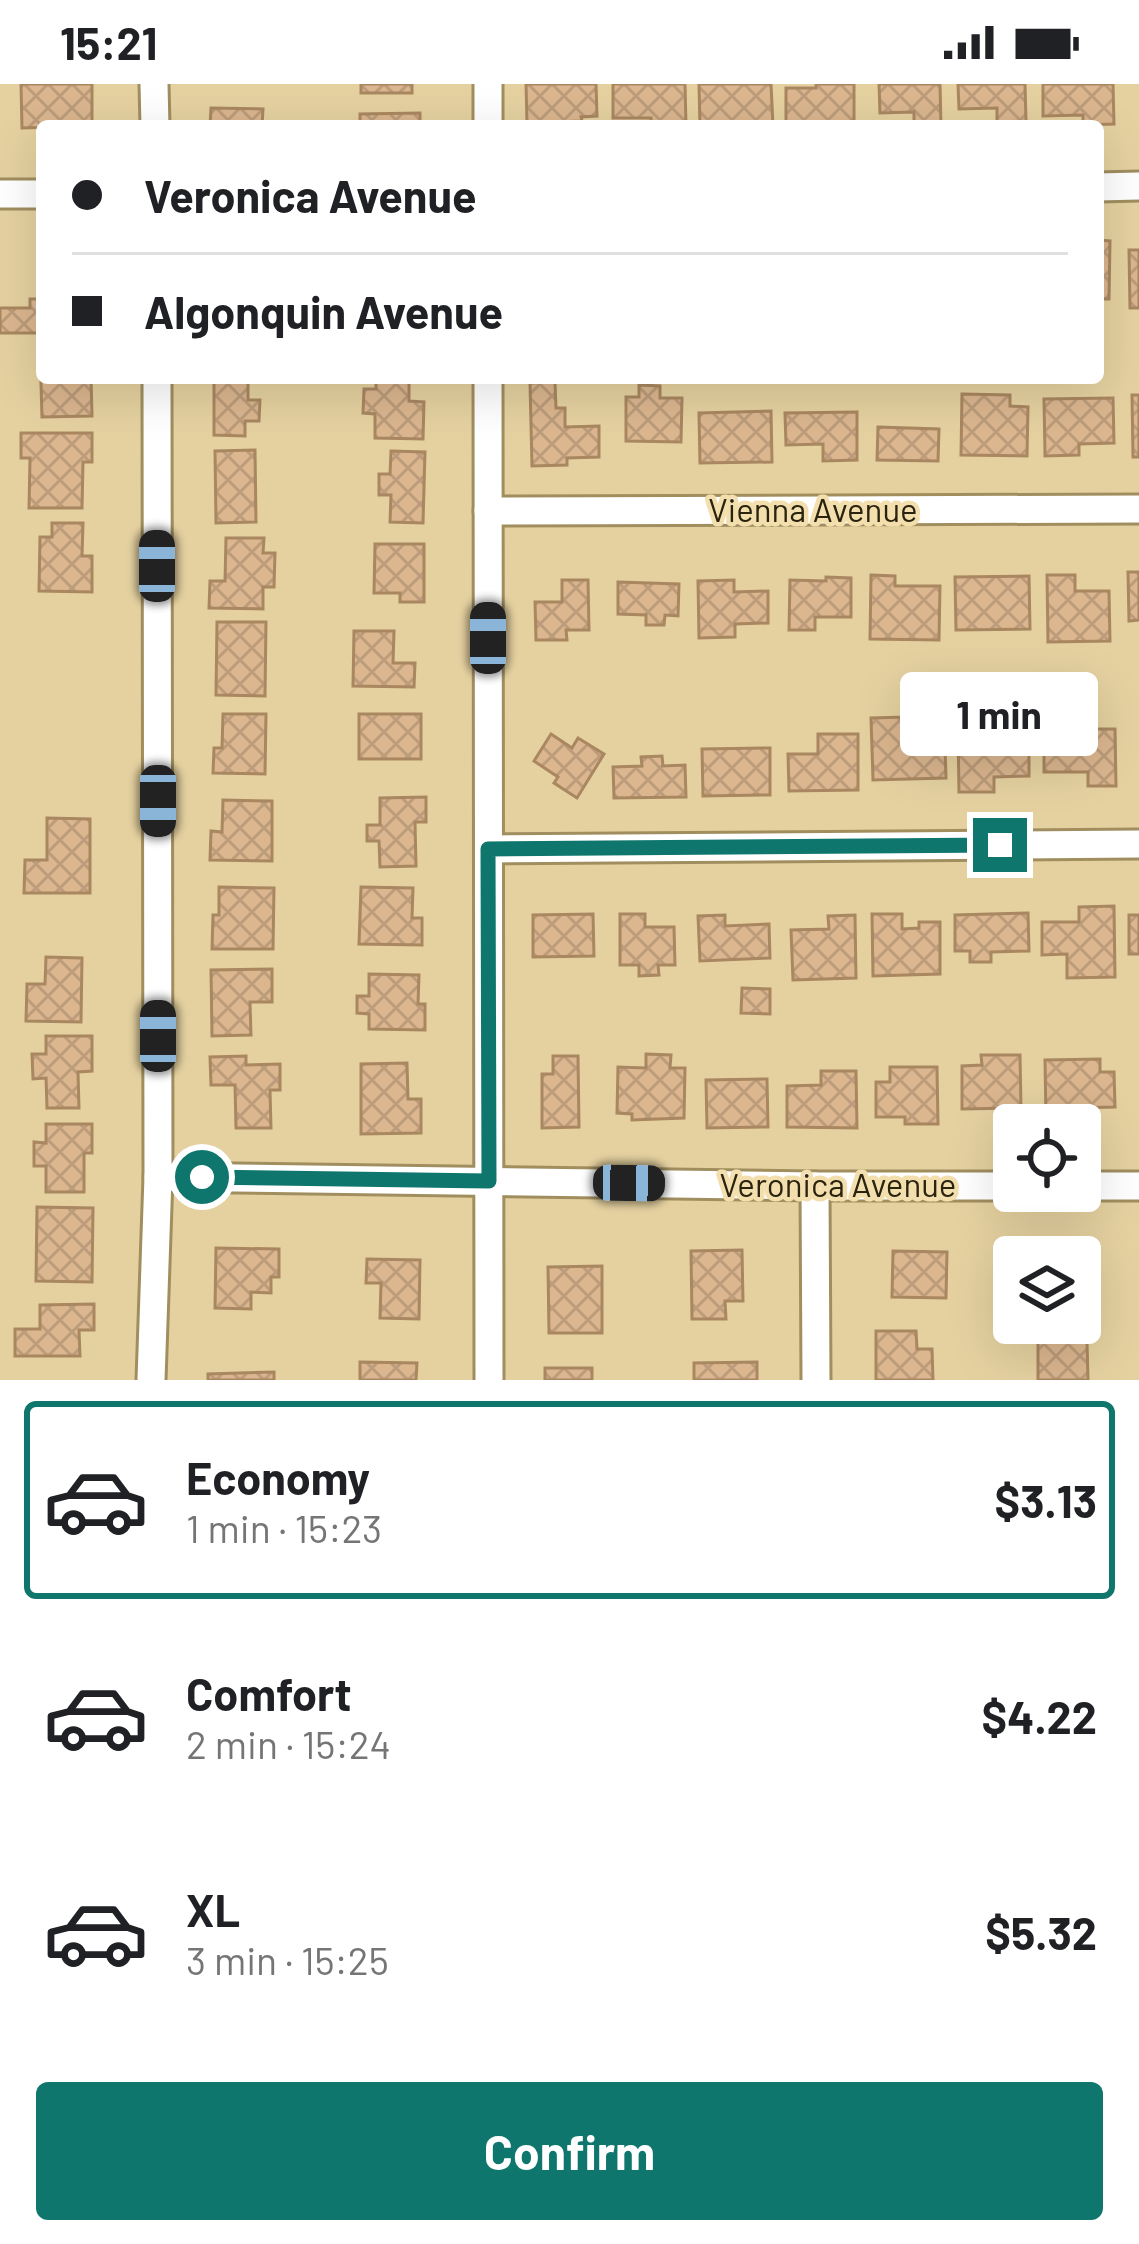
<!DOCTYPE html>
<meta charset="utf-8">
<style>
:root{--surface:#fff;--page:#f6f6f6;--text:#202124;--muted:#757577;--line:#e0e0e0;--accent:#0f766e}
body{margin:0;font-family:Barlow,sans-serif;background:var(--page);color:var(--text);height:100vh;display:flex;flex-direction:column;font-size:45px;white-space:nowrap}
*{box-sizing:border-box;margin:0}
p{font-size:39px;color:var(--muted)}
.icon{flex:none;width:66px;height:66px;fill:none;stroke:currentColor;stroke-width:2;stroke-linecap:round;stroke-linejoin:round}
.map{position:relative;height:1296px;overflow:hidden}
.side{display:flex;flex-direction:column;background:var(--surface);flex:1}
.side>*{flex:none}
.hud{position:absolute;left:36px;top:36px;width:1068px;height:264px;border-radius:12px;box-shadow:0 12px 48px #0002;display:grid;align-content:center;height:264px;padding:0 36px;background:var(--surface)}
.fabs{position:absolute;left:993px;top:1020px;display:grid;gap:24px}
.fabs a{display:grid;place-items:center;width:108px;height:108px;border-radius:12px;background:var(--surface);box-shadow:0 12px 48px #0002;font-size:60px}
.end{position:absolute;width:54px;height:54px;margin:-27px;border:15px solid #0f766e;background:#fff;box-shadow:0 0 0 6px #fff}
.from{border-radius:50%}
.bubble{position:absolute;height:84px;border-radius:12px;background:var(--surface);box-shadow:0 12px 48px #0002;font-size:39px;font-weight:700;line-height:84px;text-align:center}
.car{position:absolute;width:36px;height:72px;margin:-36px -18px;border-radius:15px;box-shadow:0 0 9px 3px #0007;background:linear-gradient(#222 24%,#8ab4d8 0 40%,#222 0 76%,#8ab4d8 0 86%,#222 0)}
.hud b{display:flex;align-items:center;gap:42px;height:114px;font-size:45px}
.hud b+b{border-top:3px solid var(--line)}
.hud i{width:30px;height:30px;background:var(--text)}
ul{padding:21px 0 0;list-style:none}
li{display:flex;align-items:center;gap:36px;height:198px;margin:0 24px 18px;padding:0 12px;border:6px solid transparent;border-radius:12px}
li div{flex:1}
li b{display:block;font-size:45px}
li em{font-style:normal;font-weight:700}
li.active{border-color:var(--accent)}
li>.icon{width:108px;height:108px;stroke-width:1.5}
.action{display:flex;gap:24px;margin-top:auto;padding:24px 36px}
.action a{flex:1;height:138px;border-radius:12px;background:var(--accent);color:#fff;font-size:48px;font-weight:700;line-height:138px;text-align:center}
.status{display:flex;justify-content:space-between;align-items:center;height:84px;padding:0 60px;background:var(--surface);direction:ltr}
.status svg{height:33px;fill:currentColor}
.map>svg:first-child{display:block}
.building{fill:url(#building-cross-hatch);stroke:#a98760;stroke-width:3}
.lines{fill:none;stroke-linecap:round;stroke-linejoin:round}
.street-casing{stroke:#a08e5f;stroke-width:33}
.street{stroke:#fff;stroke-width:27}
.route{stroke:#0f766e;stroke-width:15}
.labels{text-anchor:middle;stroke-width:9;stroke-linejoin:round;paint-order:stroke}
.street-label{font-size:33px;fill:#2a230f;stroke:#f2dfad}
</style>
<div class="status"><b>15:21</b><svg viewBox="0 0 49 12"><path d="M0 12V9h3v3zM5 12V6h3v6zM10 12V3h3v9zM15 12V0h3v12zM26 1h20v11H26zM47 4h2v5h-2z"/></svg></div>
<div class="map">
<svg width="1139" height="1296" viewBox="0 0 1139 1296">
<defs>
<pattern id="building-cross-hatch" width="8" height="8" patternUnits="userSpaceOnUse" patternTransform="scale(3)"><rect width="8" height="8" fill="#dbb68f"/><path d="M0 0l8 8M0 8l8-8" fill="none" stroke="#bc9c7a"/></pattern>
</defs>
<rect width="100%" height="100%" fill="#e5d1a0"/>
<g class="building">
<path d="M21 0H92V42L22 44Z"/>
<rect x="361" y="0" width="51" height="9"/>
<path d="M526 0H596L597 32 581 33 582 37 527 39Z"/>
<path d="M613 0H685L686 42H651V34H613Z"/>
<path d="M699 0H771L773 42H700Z"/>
<path d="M816 0H854V39L786 40V4H816Z"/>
<path d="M879 0H940L941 42H914V28L880 29Z"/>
<path d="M958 0H1025L1026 37 997 38V24L959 25Z"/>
<path d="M1043 0H1113L1114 40 1083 41V31L1043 32Z"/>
<path d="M211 24 263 25 262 42H210Z"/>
<path d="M420 29V42H360V30Z"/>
<path d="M1098 156 1110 157 1109 215H1098Z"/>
<path d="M1129 166H1139V224H1130Z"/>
<path d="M30 215H42V249H0V224H30Z"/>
<path d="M40 267 42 294H91L92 332 42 333Z"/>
<path d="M214 294H248V316H260L259 337H245V352L214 351Z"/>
<path d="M376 294H409V317L424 318 423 355 375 354V330L363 329 364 305H376Z"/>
<path d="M555 298 556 324H565V343L599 342V373L567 374V381L532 382 530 299Z"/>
<path d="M639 301 660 302V314H682L681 358 626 357V313H639Z"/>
<path d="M962 310 1010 311V322L1028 323 1027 372 961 371Z"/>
<path d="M1132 311H1139V373H1133Z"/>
<path d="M1113 314 1114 359 1079 360V371L1045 372 1044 315Z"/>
<path d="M771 327 772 378 700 379 699 329Z"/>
<path d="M857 328V376L823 377V360L786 361 785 329Z"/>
<path d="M878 343 939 345 938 377 877 376Z"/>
<path d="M21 349H92V378H83L82 424H29L30 374H21Z"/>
<path d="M255 366 256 438 216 439 215 367Z"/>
<path d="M391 367 425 368 423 439 390 438 391 411H379V390H390Z"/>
<path d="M52 439H83L82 472H92V508L39 507 40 453H52Z"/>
<path d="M226 454H264L263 469H275L274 503H263V525L209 524 210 497H225Z"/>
<path d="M375 460H424V518H400V509H374Z"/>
<path d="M1128 488H1139V536L1129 537Z"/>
<path d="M871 491 895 492V502H940L939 556 870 555Z"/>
<path d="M1047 491H1075V507H1109L1110 557 1048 558Z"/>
<path d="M1029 492 1030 545 956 546 955 493Z"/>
<path d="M826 493 851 494V533H815V546H789L790 496 826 497Z"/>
<path d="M562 496H588L589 546H566L567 556H536L535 518H562Z"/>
<path d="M734 496V508L768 507V539L735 540V553L699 554 698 497Z"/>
<path d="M618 498 679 500 678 532 665 531 664 541H646V531L618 530Z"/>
<path d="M217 538H266L265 612 216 611Z"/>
<path d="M354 547H394L393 579H415L414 603 353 602Z"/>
<path d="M1062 624V645H1115L1116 702H1088V688H1044V625Z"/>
<path d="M223 630H266L265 690 213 689 214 664H222Z"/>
<rect x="359" y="630" width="62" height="45"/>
<path d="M944 632 946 694 873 696 871 634Z"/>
<path d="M1015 646V657H1029V692L994 693V708H959L958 648Z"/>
<path d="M551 650 572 664 578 654 604 670 577 714 554 699 558 693 534 677Z"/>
<path d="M818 650H858V706L789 707 788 670H818Z"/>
<path d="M770 664V711L703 712 702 665Z"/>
<path d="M662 672 663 682 685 681 686 713 614 714 613 683 642 682 641 673Z"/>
<path d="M426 713V738H415L416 782 380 783 379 757H367V741H380V714Z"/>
<path d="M223 716 272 717V777L210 776 211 747 222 748Z"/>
<path d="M47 734 90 735V809H24L25 776H47Z"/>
<path d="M219 803 274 804 273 865H212L213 831H219Z"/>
<path d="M361 803 413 804 412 834H422V861L359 860Z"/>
<path d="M1114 822 1115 893 1067 894V870L1042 871V838H1079V823Z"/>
<path d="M1028 829 1029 867 991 868V878H970V867H955V831Z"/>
<path d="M593 830 594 872 533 873V831Z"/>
<path d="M620 830H645V843H674L675 881H658L659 891 639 892V881H620Z"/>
<path d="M872 830H902V845L919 844V838H940V890L873 892Z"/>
<path d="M725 831V842L769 840 770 874 700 877 698 832Z"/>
<path d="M855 831 856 894 793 896 791 846 829 845 828 832Z"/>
<rect x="1129" y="831" width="10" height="39"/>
<path d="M46 873 82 874 81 938 26 937 27 900H45Z"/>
<path d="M272 885V918H250L251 951 212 952 211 886Z"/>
<path d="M369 890 419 891 418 920H425V946L369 945V930L357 929V912H369Z"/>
<path d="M742 904 770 905V930L741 929Z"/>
<path d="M46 952H92V987L78 988 79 1024H47L46 994 33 995 32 970H46Z"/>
<path d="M646 970 671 971 670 984H685L684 1034 632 1036V1030L617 1029 618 983 646 984Z"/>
<path d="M981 971H1020L1021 1024 962 1025V982L982 981Z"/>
<path d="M246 972V981L280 980V1006H270L271 1044H236L235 1001H211L210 973Z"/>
<path d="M553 972H578L579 1043 542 1044V990H553Z"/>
<path d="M1100 975V988H1114L1115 1023 1075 1024V1037H1046L1045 976Z"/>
<path d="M407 979 408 1015H421V1049L361 1050V980Z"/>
<path d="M890 983H937L938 1040H905V1033H876V998H890Z"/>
<path d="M821 987H856L857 1044 787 1043V1002L821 1001Z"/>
<path d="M767 995 768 1043 707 1044 706 996Z"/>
<path d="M46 1040H92V1069H84V1108H46V1082H34V1058L46 1059Z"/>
<path d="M37 1123 93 1124 92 1198 36 1197Z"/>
<path d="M1082 1158 1083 1219H1080V1173H1017V1159Z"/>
<path d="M216 1164 279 1165V1193H271V1209L251 1208V1225L215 1224Z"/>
<path d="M742 1166 743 1217H725L726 1235H692L691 1167Z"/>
<path d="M893 1167 947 1168 946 1214 892 1213Z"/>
<path d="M367 1175 420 1176 419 1235 380 1234 381 1199H366Z"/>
<path d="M602 1182V1249H549L548 1183Z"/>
<path d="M94 1220V1246H79L80 1272H15V1245H40V1221Z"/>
<path d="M876 1247H916L917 1265H932L933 1296H876Z"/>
<path d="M1087 1257 1088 1296H1038V1258Z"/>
<path d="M360 1278 417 1279 416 1296H360Z"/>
<path d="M757 1278V1296H694V1279Z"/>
<rect x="545" y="1284" width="47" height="12"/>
<path d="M274 1288V1296H208V1290Z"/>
</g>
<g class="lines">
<g class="street-casing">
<g id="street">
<path d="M154 0 155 42"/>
<path d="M488 0V42"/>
<path d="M1098 103 1139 102"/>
<path d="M0 110H42"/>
<path d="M488 294 489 1296"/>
<path d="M488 427 1139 425"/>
<path d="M489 765 1139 760"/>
<path d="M158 1093 815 1102H1014"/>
<path d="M815 1102 816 1296"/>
<path d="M1080 1102H1139"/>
<path d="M151 1296 158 1093 157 294"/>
</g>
</g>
<use href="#street" class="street"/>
</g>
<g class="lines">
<path class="route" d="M202 1093 489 1097 488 765 1000 761"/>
</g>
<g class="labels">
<g class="street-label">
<text x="813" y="438">Vienna Avenue</text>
<text x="838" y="1113">Veronica Avenue</text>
</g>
</g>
</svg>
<div class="fabs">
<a><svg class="icon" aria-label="locate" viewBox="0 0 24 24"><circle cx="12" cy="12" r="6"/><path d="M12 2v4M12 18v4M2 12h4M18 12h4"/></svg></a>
<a><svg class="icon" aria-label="layers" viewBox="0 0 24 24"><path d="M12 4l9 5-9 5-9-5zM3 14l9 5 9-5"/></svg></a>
</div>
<i class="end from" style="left:202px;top:1093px"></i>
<i class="end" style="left:1000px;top:761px"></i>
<div class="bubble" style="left:900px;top:588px;width:198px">1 min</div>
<i class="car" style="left:157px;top:482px;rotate:0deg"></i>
<i class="car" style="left:488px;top:554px;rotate:0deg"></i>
<i class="car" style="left:158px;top:717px;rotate:180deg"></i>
<i class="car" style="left:158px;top:952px;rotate:0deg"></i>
<i class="car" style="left:629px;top:1099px;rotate:91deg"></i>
<div class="hud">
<b><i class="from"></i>Veronica Avenue</b>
<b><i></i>Algonquin Avenue</b>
</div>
</div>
<section class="side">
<ul>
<li class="active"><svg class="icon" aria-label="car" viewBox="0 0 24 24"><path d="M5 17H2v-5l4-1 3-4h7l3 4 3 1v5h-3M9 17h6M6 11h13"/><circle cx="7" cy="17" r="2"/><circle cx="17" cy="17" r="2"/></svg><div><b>Economy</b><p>1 min · 15:23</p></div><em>$3.13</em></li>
<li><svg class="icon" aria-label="car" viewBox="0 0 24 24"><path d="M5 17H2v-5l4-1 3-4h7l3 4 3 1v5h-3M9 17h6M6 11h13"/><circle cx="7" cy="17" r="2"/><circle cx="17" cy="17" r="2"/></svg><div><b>Comfort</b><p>2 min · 15:24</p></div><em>$4.22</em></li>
<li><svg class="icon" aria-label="car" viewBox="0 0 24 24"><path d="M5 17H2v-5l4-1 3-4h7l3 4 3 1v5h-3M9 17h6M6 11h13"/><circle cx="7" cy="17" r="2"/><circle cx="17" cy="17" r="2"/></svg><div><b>XL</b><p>3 min · 15:25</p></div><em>$5.32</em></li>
</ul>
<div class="action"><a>Confirm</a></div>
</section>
